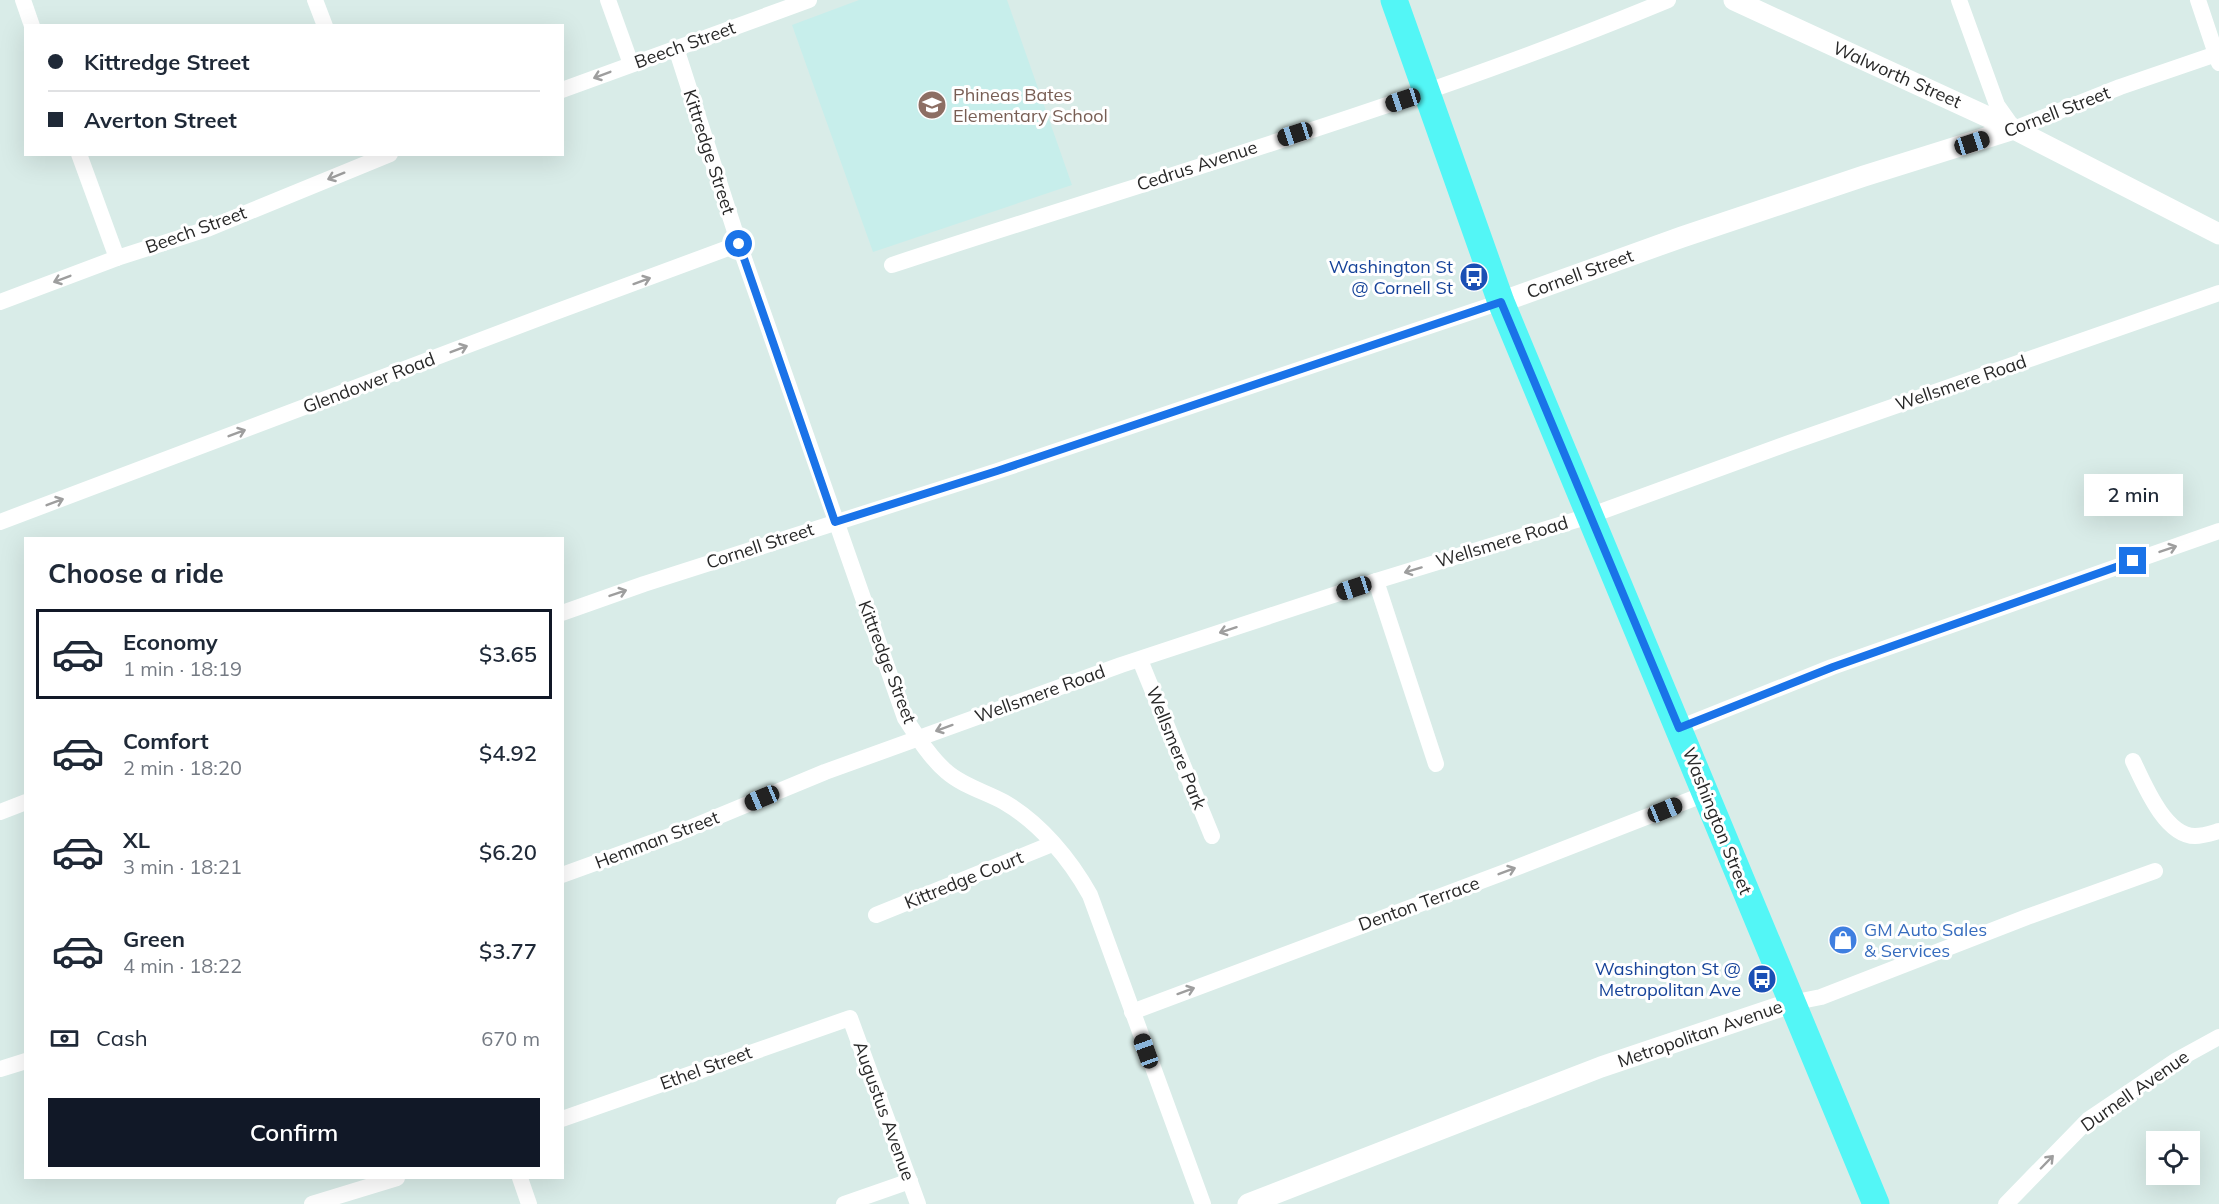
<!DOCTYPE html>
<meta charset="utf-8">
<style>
:root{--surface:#fff;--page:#f2f2f3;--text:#1f2937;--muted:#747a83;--line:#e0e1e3;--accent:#111827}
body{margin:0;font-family:Mulish,sans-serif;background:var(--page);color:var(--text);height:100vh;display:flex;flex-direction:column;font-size:22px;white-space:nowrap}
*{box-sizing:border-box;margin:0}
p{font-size:20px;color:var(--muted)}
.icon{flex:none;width:33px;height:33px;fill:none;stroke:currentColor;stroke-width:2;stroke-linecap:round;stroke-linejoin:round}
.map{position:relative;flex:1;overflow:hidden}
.side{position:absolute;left:24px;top:537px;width:540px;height:642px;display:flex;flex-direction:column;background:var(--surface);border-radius:0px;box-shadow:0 6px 24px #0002}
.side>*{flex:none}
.banner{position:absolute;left:24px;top:24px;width:540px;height:132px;border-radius:0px;box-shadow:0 6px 24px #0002;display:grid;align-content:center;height:132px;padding:0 24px;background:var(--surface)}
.controls{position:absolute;left:2146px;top:1131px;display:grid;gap:12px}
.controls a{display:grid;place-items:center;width:54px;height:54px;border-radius:0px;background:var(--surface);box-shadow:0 6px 24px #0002;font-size:30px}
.end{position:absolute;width:27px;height:27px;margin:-14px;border:8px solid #1a73e8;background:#fff;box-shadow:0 0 0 3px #fff}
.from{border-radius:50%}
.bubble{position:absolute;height:42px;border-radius:0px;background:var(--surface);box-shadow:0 6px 24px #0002;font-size:20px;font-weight:600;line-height:42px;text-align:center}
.car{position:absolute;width:18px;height:36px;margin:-18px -9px;border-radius:8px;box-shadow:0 0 4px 2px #0007;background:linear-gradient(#222 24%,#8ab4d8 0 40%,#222 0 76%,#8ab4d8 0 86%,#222 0)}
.banner b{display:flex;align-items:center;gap:21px;height:57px;font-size:22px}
.banner b+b{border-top:2px solid var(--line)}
.banner i{width:15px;height:15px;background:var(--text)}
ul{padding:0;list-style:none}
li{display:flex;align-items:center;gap:18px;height:90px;margin:0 12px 9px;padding:0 12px;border:3px solid transparent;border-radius:0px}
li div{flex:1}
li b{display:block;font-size:22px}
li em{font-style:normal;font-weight:600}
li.active{border-color:var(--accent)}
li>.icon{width:54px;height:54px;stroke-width:1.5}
h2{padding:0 24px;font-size:27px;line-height:72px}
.pay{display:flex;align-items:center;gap:15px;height:66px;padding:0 24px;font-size:22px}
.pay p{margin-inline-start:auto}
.action{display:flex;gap:12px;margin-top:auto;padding:12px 24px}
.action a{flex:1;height:69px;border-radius:0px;background:var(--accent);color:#fff;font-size:24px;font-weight:600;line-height:69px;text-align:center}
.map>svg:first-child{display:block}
.education{fill:#c7eeeb}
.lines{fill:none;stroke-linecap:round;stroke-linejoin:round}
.minor{stroke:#fff;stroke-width:16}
.tertiary{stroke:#fff;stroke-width:21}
.primary{stroke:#53f6f6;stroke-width:27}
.oneway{stroke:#9e9e9e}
.route{stroke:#1a73e8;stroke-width:8}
.labels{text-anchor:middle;stroke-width:6;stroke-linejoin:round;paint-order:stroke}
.street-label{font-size:18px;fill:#282828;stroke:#fff}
.education-label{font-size:18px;fill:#785e54;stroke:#fff;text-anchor:start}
.transit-label{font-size:18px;fill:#164399;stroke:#fff;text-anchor:end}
.shop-label{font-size:18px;fill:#366cbe;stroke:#fff;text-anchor:start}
</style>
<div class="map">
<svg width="2219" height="1204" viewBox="0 0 2219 1204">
<rect width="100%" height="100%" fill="#d9ece8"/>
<path class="education" d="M859 0H1007L1072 185 873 252 792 25Z"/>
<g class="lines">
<g class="minor">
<path d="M23 0 32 26"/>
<path d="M315 0 325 26"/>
<path d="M608 0 631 64"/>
<path d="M1959 0 1997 105 2014 129 2120 87 2219 53"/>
<path d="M2198 0 2219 63"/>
<path d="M676 48 739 244 905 718C917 736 930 758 947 772 963 786 986 792 1004 802 1040 823 1070 859 1090 895L1203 1204"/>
<path d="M562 90 809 0"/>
<path d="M79 154 117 258"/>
<path d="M892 265C1152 179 1416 105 1668 0"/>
<path d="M0 302 117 258 207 229 390 154"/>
<path d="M0 522 550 314 739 244"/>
<path d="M1376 581 1436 764"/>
<path d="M562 613 644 584 997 471 1501 302"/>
<path d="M1140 660 1212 836"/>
<path d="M1679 728 1832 667 2219 531"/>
<path d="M2133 761C2144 784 2165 836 2195 836 2203 836 2212 833 2219 831"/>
<path d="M0 812 26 802"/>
<path d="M562 875 678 833 825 772 1121 665 1376 581 1589 516 1789 443 2219 293"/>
<path d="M876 915 1052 844"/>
<path d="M1791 1003 1821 997 2027 917 2155 871"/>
<path d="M1132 1012 1505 872 1705 794"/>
<path d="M0 1069 26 1061"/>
<path d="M562 1119 850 1018 918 1204"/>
<path d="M520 1178 529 1204"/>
<path d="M312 1204 397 1178"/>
<path d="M844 1204 910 1181"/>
<path d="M2006 1204 2088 1120 2177 1060 2219 1037"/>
</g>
<g class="tertiary">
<path d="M1734 0 2014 129 2219 234"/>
<path d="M1501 302 1682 237 1864 176 2014 129"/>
<path d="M1248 1204 1601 1067 1791 1003"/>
</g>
<path class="primary" d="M1394 0 1501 302 1876 1204"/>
</g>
<defs><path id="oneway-shaft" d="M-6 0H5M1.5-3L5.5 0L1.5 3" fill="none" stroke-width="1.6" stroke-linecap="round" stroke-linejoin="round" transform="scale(1.5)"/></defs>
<g class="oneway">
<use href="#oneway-shaft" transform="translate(602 75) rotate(159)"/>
<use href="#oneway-shaft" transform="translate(336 176) rotate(158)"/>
<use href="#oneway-shaft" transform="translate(62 279) rotate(159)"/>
<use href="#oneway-shaft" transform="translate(642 281) rotate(-20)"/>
<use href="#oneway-shaft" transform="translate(459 349) rotate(-21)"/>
<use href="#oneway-shaft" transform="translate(237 433) rotate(-21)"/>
<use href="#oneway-shaft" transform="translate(55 502) rotate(-21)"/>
<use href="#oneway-shaft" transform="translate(2168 549) rotate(-19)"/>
<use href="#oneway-shaft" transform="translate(1413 570) rotate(163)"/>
<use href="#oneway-shaft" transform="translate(618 593) rotate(-19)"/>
<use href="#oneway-shaft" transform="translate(1228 630) rotate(162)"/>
<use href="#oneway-shaft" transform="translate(944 728) rotate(160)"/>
<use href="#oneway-shaft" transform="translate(1507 871) rotate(-21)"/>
<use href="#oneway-shaft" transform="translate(1186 991) rotate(-20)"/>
<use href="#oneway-shaft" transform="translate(2047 1162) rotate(-46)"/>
</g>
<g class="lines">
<path class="route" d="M739 244 835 522 997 471 1501 302 1679 728 1833 667 2133 561"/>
</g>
<defs>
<g id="school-disc" transform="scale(1.5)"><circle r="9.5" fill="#8d6e63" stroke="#fff"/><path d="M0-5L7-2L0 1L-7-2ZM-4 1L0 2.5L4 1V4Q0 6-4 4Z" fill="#fff"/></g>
<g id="bus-disc" transform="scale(1.5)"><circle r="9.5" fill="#1a4fb4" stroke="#fff"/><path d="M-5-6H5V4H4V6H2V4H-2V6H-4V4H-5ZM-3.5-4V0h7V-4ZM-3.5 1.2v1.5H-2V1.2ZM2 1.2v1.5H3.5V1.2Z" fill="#fff"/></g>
<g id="shop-disc" transform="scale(1.5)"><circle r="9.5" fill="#3f7fe0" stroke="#fff"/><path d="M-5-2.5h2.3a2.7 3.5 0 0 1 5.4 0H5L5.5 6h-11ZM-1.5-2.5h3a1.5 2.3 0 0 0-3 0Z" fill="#fff"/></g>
</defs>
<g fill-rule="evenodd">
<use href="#school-disc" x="932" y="105"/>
<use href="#bus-disc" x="1474" y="277"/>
<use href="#shop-disc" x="1843" y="940"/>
<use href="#bus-disc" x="1762" y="979"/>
</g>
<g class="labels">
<g class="street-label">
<text transform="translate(685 45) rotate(-20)" y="6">Beech Street</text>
<text transform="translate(1897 75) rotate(24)" y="6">Walworth Street</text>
<text transform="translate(2057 112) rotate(-21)" y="6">Cornell Street</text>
<text transform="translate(709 152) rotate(72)" y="6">Kittredge Street</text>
<text transform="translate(1197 166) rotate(-18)" y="6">Cedrus Avenue</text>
<text transform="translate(196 230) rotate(-20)" y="6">Beech Street</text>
<text transform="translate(1580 274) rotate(-20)" y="6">Cornell Street</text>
<text transform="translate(369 383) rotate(-21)" y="6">Glendower Road</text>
<text transform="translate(1961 383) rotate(-19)" y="6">Wellsmere Road</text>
<text transform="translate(1502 542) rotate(-17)" y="6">Wellsmere Road</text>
<text transform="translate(760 546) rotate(-18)" y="6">Cornell Street</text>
<text transform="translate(887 662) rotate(69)" y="6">Kittredge Street</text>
<text transform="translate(1040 694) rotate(-20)" y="6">Wellsmere Road</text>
<text transform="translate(1176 748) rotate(68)" y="6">Wellsmere Park</text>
<text transform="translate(1717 821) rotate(68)" y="6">Washington Street</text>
<text transform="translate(657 840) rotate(-21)" y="6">Hemman Street</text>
<text transform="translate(964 880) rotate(-22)" y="6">Kittredge Court</text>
<text transform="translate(1419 904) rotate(-20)" y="6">Denton Terrace</text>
<text transform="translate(1700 1034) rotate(-19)" y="6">Metropolitan Avenue</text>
<text transform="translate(706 1068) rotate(-20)" y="6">Ethel Street</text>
<text transform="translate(2135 1091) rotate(-35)" y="6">Durnell Avenue</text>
<text transform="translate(884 1111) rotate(70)" y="6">Augustus Avenue</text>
</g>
<g class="education-label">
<text x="953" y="101">Phineas Bates<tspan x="953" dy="21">Elementary School</tspan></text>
</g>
<g class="transit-label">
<text x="1453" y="273">Washington St<tspan x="1453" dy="21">@ Cornell St</tspan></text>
<text x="1741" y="975">Washington St @<tspan x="1741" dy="21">Metropolitan Ave</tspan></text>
</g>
<g class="shop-label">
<text x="1864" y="936">GM Auto Sales<tspan x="1864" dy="21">&amp; Services</tspan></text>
</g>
</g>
</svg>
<div class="controls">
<a><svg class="icon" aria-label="locate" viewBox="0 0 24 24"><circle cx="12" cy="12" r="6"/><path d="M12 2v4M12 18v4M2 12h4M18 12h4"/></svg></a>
</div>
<i class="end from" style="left:739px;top:244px"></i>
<i class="end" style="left:2133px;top:561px"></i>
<div class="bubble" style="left:2084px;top:474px;width:99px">2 min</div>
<i class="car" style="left:1403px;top:100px;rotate:252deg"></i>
<i class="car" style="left:1295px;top:134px;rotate:252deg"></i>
<i class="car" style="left:1972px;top:143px;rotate:72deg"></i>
<i class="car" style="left:1354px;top:588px;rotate:252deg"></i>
<i class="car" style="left:762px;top:798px;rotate:247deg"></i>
<i class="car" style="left:1665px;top:810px;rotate:68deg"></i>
<i class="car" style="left:1146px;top:1051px;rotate:340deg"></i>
<div class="banner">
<b><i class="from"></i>Kittredge Street</b>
<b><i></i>Averton Street</b>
</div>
<section class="side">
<h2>Choose a ride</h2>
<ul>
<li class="active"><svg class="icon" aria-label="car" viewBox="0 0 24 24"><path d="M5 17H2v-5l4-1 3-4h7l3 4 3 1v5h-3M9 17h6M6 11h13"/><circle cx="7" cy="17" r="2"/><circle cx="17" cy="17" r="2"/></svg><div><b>Economy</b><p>1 min · 18:19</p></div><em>$3.65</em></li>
<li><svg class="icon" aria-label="car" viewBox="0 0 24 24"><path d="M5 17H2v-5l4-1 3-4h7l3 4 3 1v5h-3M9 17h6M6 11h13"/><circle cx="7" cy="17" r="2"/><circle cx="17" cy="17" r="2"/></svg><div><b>Comfort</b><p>2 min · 18:20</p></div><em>$4.92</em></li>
<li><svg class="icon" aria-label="car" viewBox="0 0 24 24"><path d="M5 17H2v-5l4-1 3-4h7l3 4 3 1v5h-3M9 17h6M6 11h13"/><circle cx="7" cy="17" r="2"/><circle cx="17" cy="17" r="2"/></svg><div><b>XL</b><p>3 min · 18:21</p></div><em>$6.20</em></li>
<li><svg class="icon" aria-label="car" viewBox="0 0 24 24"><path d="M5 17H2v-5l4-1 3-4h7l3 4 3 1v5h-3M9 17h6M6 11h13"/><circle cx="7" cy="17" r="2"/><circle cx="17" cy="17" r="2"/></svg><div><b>Green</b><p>4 min · 18:22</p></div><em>$3.77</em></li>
</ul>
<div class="pay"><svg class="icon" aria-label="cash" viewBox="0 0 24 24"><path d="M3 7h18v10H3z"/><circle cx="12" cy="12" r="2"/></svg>Cash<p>670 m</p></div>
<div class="action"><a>Confirm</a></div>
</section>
</div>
